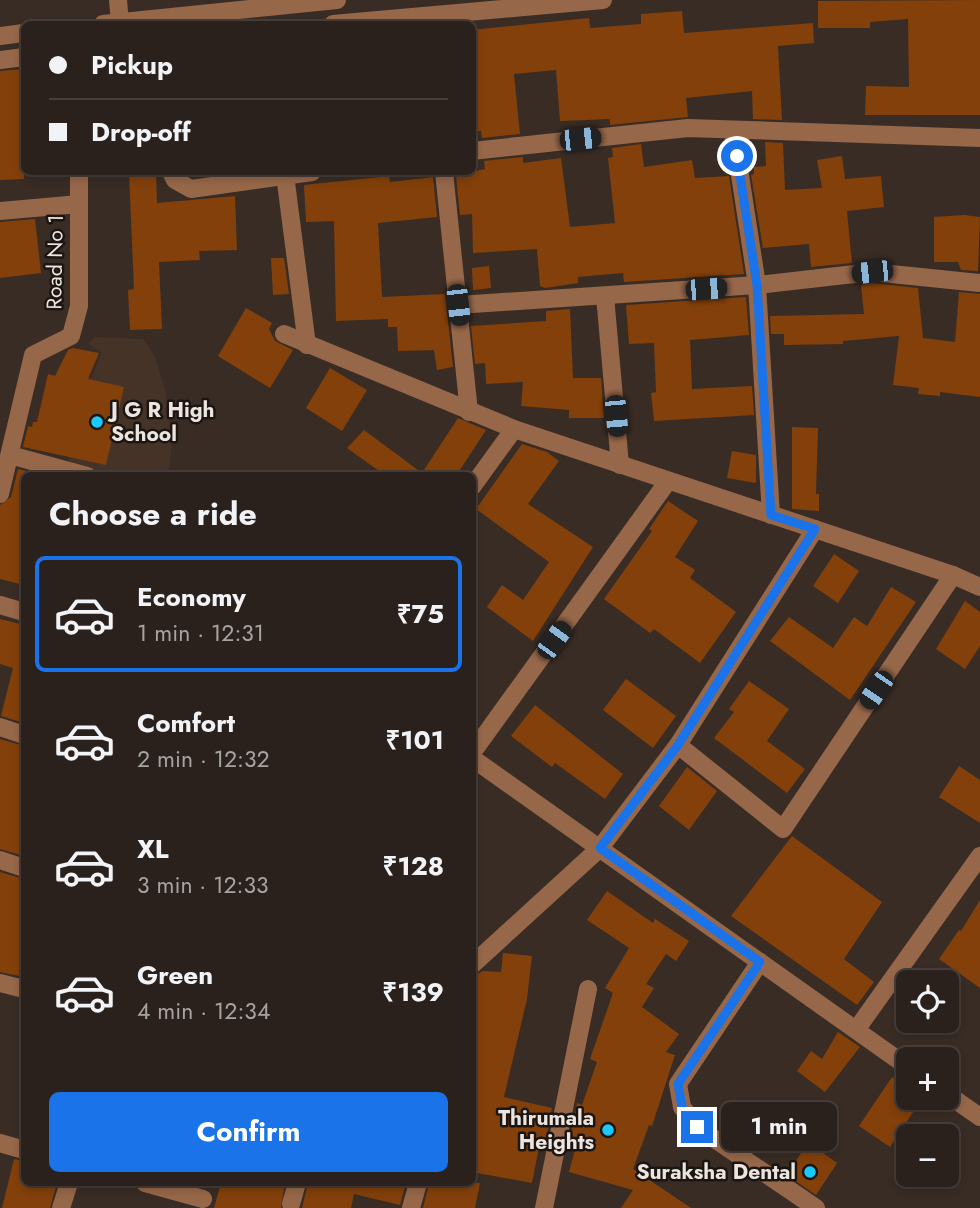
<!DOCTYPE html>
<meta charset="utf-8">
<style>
:root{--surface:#2b211c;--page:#332925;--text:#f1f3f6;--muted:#a6a3a3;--line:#473e3b;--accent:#1a73e8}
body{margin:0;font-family:Jost,sans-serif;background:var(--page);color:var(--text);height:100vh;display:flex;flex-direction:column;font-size:26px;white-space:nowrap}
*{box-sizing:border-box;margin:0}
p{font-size:23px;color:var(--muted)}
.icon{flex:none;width:38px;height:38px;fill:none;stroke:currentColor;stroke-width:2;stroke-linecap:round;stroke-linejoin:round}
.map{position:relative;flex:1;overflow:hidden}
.panel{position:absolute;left:21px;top:472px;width:455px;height:714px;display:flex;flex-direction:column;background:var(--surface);border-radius:10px;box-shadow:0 4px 10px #0003,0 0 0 2px var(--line)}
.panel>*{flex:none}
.top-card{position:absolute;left:21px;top:21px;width:455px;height:154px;border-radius:10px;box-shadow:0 4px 10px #0003,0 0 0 2px var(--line);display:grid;align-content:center;height:154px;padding:0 28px;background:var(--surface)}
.tools{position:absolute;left:896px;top:970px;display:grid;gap:14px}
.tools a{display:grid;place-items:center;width:63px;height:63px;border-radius:10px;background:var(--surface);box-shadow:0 4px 10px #0003,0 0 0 2px var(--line);font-size:35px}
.end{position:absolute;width:32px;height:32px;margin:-16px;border:9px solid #1a73e8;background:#fff;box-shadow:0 0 0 4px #fff}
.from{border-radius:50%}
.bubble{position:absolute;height:49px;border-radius:10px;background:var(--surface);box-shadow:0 4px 10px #0003,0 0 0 2px var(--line);font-size:23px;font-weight:700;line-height:49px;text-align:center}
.car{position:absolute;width:21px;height:42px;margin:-21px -10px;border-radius:9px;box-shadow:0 0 5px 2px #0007;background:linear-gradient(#222 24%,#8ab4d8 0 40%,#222 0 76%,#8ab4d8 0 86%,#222 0)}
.top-card b{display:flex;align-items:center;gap:24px;height:66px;font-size:26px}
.top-card b+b{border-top:2px solid var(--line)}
.top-card i{width:18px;height:18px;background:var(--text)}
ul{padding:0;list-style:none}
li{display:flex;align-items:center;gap:21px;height:116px;margin:0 14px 10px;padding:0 14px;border:4px solid transparent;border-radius:10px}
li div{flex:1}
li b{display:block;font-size:26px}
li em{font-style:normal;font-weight:700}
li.active{border-color:var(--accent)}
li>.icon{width:63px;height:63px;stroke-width:1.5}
h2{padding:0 28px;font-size:32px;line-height:84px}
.button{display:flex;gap:14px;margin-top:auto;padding:14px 28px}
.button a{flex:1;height:80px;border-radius:10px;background:var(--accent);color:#fff;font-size:28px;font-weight:700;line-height:80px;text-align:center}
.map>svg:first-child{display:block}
.built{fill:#463328}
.building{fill:#83400a}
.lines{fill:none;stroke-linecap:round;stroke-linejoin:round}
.minor{stroke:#976749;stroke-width:18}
.route{stroke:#1a73e8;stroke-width:9}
.poi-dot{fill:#1acafc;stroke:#1c1613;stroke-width:2.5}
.labels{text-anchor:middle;stroke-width:5;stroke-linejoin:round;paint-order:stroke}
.street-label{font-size:21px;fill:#ece4df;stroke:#1c1613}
.poi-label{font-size:21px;font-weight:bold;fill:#ece4df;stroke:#1c1613;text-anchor:end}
</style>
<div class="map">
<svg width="980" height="1208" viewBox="0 0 980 1208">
<rect width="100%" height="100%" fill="#392c25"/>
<path class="built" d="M95 337 143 339 155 357 166 393 172 443 168 476H92L67 468 85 380 92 377 102 352 88 344Z"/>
<g class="building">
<path d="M980 0V115H865L866 86 909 87 908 19 870 22V28H818V1Z"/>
<path d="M682 11 684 33 813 23 814 43 778 46 782 120 753 119 752 91 686 98 688 117 610 125V119L560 121 556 70 514 74 520 134 482 138 481 131 472 132V30L589 18 590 28 641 24V14Z"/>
<path d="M24 69V179L0 180V71Z"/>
<path d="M765 142 783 143 785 190 822 188 817 160 842 156 845 179 881 176 884 207 847 211 852 263 811 267 809 244 763 248 751 175 754 174V167L766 166Z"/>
<path d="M641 144 644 167 692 160 695 178 729 176 744 274 624 282 623 273 578 277V283L545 288 540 286 537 249 473 253 472 214 460 215 456 175 485 169 484 161 523 157V163L561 158 570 227 615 223 608 158 613 157 612 148Z"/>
<path d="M129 172H156L157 203 235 196 237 250 199 251 200 260 159 262 162 329 130 330 128 290 134 289Z"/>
<path d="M389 176 390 182 433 177 437 217 378 223 382 297 445 294 453 367 437 370 434 350 398 351 397 327H388V319L336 321 334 221 306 222 304 185Z"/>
<path d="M964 215 980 217 978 271 961 270 958 262H934V217Z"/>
<path d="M35 219 41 273 0 278V222Z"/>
<path d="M271 258H284L289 294 273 295Z"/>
<path d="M489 266 491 288 473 290 472 268Z"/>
<path d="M872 283 918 288 923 338 955 342 959 292 980 294V397L940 392V396L918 394 919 388 893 385 899 336 843 341V344L784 345V334H771L770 316 864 314 861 285Z"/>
<path d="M746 297 749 335 690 340 692 389 752 386 754 415 654 421 651 393 656 392 654 343 629 344 626 305Z"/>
<path d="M246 308 272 323 269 329 275 341 293 350 270 388 218 356Z"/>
<path d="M570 309 573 378H601L604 418H569V410L521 406 523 382 486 384 485 363 475 364 471 326 546 321V311Z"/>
<path d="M73 348 99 353 88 379 124 387 106 465 23 447 28 426 32 427 33 422H37L48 374 55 376 68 350Z"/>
<path d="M330 368 367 390 342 431 306 408Z"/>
<path d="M458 418 486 430 456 476H386L347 448 364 430 422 473Z"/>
<path d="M792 427 818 428 816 494H819V511L792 509Z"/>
<path d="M522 444 547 452 559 461 528 504 593 547 533 641 487 607 502 585 523 600 549 562 476 509Z"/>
<path d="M732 451 756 455V483L727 478Z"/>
<path d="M18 469 44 476H24V585L0 579V505L11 497Z"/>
<path d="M668 501 698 521 675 557 695 570 690 578 736 612 700 663 654 629 650 633 604 599 652 531 649 529Z"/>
<path d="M834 554 859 571 838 603 813 586Z"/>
<path d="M891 587 916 602 850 700 770 641 789 617 833 648 854 617 867 626Z"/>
<path d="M965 601 980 612V646L965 669 936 649Z"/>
<path d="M0 619 24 625V723L1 716 13 668 0 664Z"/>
<path d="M626 679 676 716 653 748 603 710Z"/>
<path d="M749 681 789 709 767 741 805 769 787 793 714 738 734 712 729 709Z"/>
<path d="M535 705 623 774 605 799 555 763 552 767 511 736Z"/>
<path d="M0 739 24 746V856L0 849Z"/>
<path d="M959 766 980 780V823L939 797Z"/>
<path d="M687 767 717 791 689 830 659 806Z"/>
<path d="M792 836 882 902 844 959 874 982 857 1005 731 916Z"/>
<path d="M0 872 24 879V977L0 972Z"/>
<path d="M607 891 653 923 655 919 689 941 676 961 666 954 646 984 654 988 642 1007 679 1034 666 1052 675 1055 652 1126 649 1125 633 1169 691 1208H621L633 1190 569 1172 575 1150 568 1148 576 1109 577 1103 582 1105 597 1062 590 1059 613 993 605 988 629 948 587 920Z"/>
<path d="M980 900V988L939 959 959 930 961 931Z"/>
<path d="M503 953 532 956 527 999 504 1097 552 1108 545 1143 540 1142 532 1183 472 1172V1004L476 975 483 971 501 972Z"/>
<path d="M838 1032 860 1047 825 1092 797 1071 811 1051 822 1059Z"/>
<path d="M892 1077 908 1088V1097H923L890 1147 859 1126Z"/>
<path d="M808 1142 837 1163 816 1195 787 1175Z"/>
<path d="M14 1159 24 1161V1183H57L50 1208H2Z"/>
<path d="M221 1183H285L281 1208H214Z"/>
<path d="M308 1183 338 1184 406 1183 400 1205 354 1194 351 1208H302Z"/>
<path d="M429 1183H480L475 1208H423Z"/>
</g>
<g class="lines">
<g class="minor">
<path d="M118 0 120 23"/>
<path d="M103 24 337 0"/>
<path d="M333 24 603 0"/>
<path d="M0 36 24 33"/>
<path d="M0 60 24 57"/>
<path d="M733 130 757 285 771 515"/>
<path d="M472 151 688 128 980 138"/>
<path d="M171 172 175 180 191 189 312 172"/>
<path d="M444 172 469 412"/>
<path d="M285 175 307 345"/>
<path d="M0 211 79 204"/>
<path d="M605 296 620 465"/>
<path d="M458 305 757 285 872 272 980 283"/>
<path d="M284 334 514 429 953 575 980 587"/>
<path d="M10 455 87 476"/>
<path d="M472 487 514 429"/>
<path d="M0 494 33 355 71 336 79 306V172"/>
<path d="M0 605 24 612"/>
<path d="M0 727 24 735"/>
<path d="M678 745 783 829 953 575"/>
<path d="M472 753 668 481"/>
<path d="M472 758 908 1067"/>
<path d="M0 860 24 868"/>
<path d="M760 962 678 1084 682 1107 697 1127 816 1208"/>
<path d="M472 965 600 848 678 745 815 529"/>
<path d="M0 983 24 989"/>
<path d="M856 1030 980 856"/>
<path d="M947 1094 980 1117"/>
<path d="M0 1143 24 1150"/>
<path d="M145 1183 203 1199"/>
<path d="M291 1204 297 1183"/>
<path d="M61 1208 69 1183"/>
<path d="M411 1208 418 1183"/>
<path d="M544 1208 588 989"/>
</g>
</g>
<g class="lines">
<path class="route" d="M697 1127 682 1107 678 1084 760 962 600 848 678 745 815 529 771 515 757 285 737 156"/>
</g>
<g class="poi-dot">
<circle cx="97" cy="422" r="7"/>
<circle cx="608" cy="1130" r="7"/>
<circle cx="810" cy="1172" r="7"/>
</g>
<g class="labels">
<g class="street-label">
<text transform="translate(55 262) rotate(-89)" y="7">Road No 1</text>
</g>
<g class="poi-label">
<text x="111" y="417" text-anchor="start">J G R High<tspan x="111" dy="24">School</tspan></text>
<text x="594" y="1125">Thirumala<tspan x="594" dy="24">Heights</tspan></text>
<text x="796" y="1179">Suraksha Dental</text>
</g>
</g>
</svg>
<div class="tools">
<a><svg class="icon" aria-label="locate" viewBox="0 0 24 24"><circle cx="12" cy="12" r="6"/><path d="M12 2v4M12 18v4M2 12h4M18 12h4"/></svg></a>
<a>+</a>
<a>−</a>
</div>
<i class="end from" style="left:737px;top:156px"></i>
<i class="end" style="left:697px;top:1127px"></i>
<div class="bubble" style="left:721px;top:1102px;width:116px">1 min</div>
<i class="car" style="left:580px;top:139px;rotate:84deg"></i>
<i class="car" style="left:872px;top:272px;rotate:264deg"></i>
<i class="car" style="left:706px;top:289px;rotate:86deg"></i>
<i class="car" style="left:458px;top:305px;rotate:174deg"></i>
<i class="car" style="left:616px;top:416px;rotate:175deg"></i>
<i class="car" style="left:554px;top:640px;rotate:36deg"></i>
<i class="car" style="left:876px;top:690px;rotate:214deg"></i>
<div class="top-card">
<b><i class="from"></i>Pickup</b>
<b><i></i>Drop-off</b>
</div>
<section class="panel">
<h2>Choose a ride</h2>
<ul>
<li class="active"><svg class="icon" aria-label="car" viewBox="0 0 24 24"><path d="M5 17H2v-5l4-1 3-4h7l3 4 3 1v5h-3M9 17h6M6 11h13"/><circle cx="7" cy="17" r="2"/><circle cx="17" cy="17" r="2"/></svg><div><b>Economy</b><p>1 min · 12:31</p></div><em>₹75</em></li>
<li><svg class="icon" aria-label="car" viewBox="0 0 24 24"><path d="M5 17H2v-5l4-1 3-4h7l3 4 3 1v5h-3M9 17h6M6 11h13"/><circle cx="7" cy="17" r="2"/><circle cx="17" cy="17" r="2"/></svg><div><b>Comfort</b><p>2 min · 12:32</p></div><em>₹101</em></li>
<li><svg class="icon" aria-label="car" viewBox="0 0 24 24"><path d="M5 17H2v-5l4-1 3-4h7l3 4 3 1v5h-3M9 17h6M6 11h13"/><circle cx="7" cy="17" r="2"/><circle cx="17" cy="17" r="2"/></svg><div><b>XL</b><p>3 min · 12:33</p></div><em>₹128</em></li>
<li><svg class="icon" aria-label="car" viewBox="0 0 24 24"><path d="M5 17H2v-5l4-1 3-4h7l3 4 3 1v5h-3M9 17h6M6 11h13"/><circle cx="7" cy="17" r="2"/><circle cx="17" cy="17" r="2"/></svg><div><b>Green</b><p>4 min · 12:34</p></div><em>₹139</em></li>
</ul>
<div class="button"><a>Confirm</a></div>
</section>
</div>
